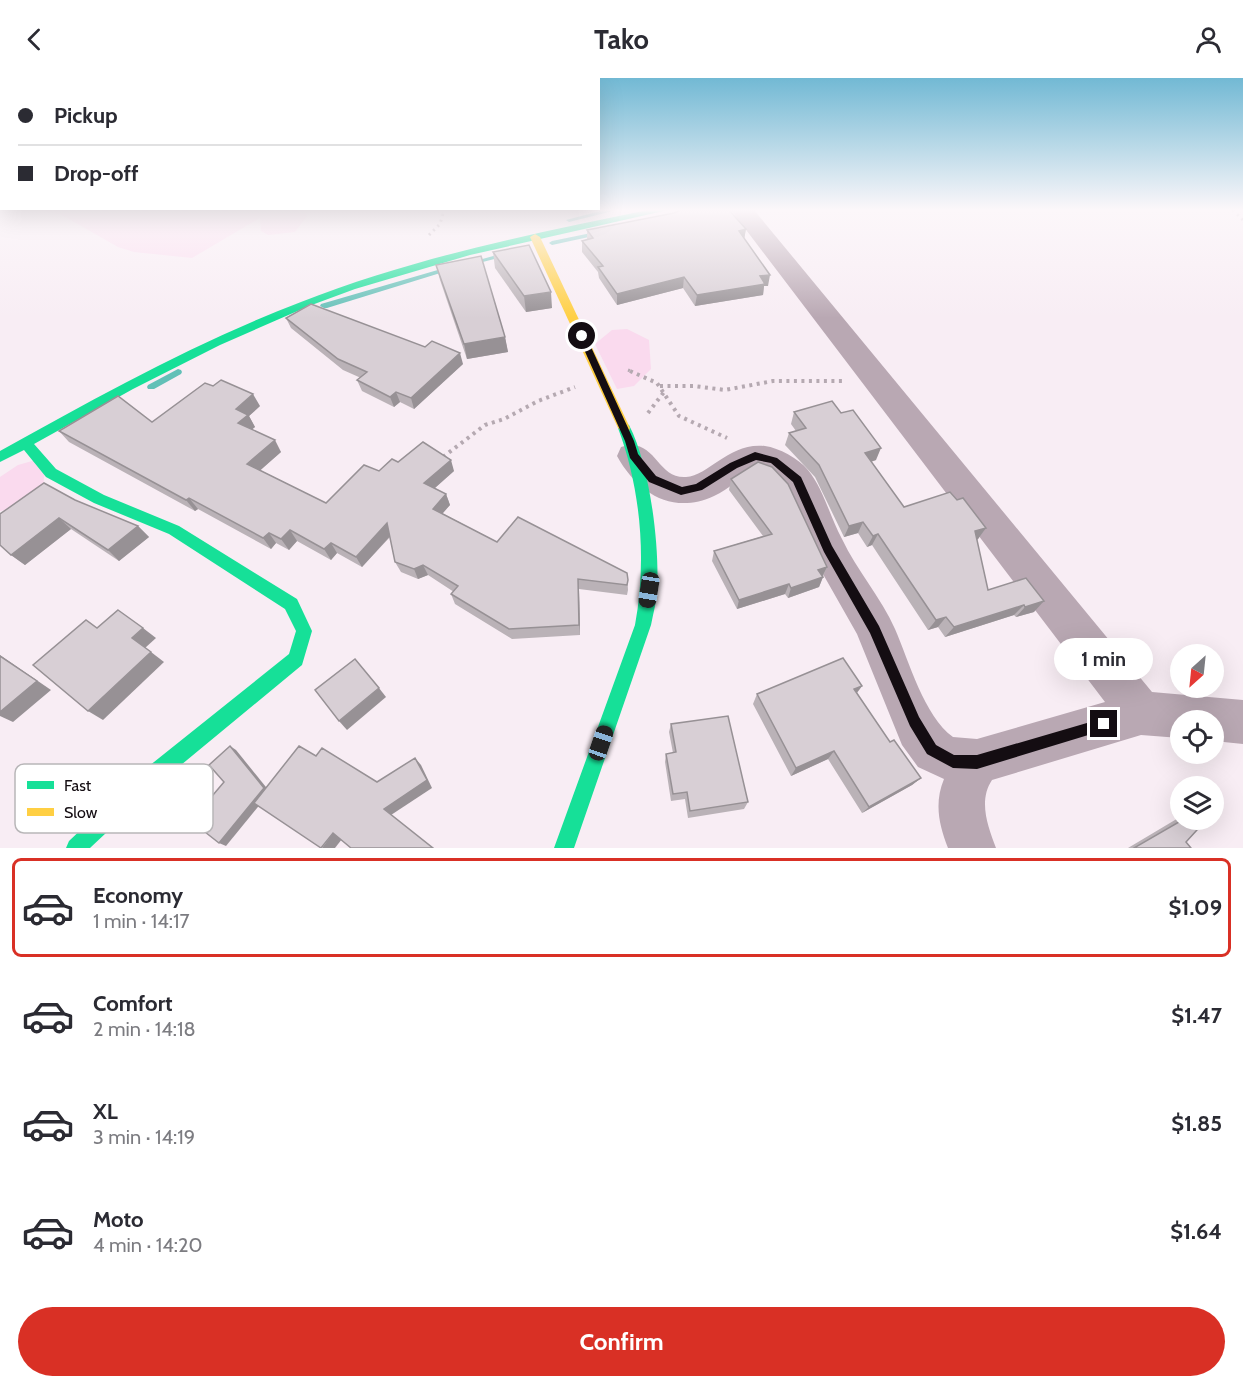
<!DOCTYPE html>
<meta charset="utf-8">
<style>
:root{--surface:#fff;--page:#f7f7f7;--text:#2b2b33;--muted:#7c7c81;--line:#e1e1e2;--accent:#d93025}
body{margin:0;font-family:Cabin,sans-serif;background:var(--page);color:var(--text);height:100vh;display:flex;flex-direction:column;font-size:22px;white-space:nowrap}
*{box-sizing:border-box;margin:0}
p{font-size:20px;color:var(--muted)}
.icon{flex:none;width:33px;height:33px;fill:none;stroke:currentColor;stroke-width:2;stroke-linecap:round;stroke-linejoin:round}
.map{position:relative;height:770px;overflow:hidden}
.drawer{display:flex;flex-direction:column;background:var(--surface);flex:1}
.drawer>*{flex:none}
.top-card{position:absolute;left:0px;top:0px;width:600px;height:132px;box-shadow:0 6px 24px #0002;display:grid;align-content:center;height:132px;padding:0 18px;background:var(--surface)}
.needle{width:39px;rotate:207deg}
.tools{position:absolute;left:1170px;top:566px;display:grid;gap:12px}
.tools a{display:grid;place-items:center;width:54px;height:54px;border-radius:50%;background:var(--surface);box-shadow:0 6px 24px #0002;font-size:30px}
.end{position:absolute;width:27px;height:27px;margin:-14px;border:8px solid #140d12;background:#fff;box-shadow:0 0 0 3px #fff}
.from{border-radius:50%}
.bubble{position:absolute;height:42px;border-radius:21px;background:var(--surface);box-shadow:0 6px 24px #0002;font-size:20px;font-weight:700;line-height:42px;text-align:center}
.car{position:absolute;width:18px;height:36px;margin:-18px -9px;border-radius:8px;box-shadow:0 0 4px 2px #0007;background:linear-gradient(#222 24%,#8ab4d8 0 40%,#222 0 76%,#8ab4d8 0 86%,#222 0)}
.top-card b{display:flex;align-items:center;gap:21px;height:57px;font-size:22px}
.top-card b+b{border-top:2px solid var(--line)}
.top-card i{width:15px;height:15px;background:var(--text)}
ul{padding:10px 0 0;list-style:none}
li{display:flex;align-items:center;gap:18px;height:99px;margin:0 12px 9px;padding:0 6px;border:3px solid transparent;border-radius:9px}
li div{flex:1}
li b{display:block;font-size:22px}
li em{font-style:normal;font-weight:700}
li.current{border-color:var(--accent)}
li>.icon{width:54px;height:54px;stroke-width:1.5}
.button{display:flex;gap:12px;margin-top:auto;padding:12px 18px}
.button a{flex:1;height:69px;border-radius:36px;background:var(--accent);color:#fff;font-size:24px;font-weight:700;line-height:69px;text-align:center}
header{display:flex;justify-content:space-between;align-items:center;height:78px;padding:0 18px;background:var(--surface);font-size:27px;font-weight:700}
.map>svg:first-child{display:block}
.green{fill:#fadaee}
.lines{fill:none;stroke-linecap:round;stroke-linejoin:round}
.stream{fill:#62c0b7;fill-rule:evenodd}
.path-far1{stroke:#b5a9b1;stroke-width:3;stroke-dasharray:2 4;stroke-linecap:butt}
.path{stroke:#b5a9b1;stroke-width:4;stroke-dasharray:3 4.5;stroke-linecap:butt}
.street{fill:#b9a8b3;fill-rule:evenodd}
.fast{fill:#16e098;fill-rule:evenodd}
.slow{fill:#ffcf43;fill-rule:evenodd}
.wall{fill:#bab2b7}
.shaded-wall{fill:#979195}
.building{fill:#d8cfd5;stroke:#979195;stroke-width:1.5}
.route{fill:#140d12}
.key{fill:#fff;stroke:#b8b6b8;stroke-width:1.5}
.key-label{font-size:16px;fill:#140d12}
</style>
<header><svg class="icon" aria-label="back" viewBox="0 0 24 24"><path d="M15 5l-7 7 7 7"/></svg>Tako<svg class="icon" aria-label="person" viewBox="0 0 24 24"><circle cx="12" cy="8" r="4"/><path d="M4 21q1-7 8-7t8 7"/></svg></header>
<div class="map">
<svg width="1243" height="770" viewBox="0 0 1243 770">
<rect width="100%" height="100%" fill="#f8edf4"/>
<g class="green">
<path d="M36 132H303L307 138 295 154 268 157 261 153 260 140 192 180 134 174 118 169 60 136Z"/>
<path d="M627 251 649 262 651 291 634 308 617 311 595 266 612 252Z"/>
<path d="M46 379 43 410 11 431 0 433V399L18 387Z"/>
</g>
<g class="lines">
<g class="stream">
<path d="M604 132H617L569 144 566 142Z"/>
<path d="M596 154 599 156 598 157 552 167 549 165 552 163Z"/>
<path d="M504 175 506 176V178L471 187 468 185Z"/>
<path d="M448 189 451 191 450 192 327 230H324L320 228 321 226Z"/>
<path d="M178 291 181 292 182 294 181 296 154 311H148L147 309 148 307Z"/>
</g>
<g class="path-far1">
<path d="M1233 132 1243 142"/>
<path d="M429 157 440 146 444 132"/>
<path d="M628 292 633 294"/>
</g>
<g class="path">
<path d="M630 293 657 305 679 338 727 360"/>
<path d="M660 308H694L725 312 773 303H844"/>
<path d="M648 335 664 314"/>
<path d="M443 379 485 347 504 341 538 323 575 309"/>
</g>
<path class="street" d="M731 132H754L1152 614 1243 622V666L1214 663V642H1180V660L1141 657 992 702C978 723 988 749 996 770H948C939 747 934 725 944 701L918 689 902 667 857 556 815 482 787 415 770 398 761 393 755 392C741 399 729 411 714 418 673 437 638 416 617 378L621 369C656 358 656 401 686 399 710 397 729 364 765 368 779 370 798 380 808 392 824 412 830 439 842 461 857 493 881 519 895 551 909 583 924 638 953 659L977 661 1105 624Z"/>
<g class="fast">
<path d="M648 132H668L470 177 355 211 309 228 220 267 133 311 34 366 56 391 104 417 179 448 297 521 312 553 302 587 158 706 90 770H66L69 763 144 692 289 576 296 553 285 531 169 456 94 425 46 399 24 372 0 384V373C97 319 196 264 301 224 413 180 530 156 648 132Z"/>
<path d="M624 345 629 347C650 387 660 469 657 515 656 526 653 536 651 547L574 770H554L635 547C647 483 641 411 618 350Z"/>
</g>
<path class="slow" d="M535 156 540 159 630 350 629 353 624 355 618 350 530 159Z"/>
</g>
<g class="wall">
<path d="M679 132H729L746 151 744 160 768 208H764L763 217 695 228 683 210 617 227 599 200 598 194 582 174V163L587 161V152L674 135Z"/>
<path d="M493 174 552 230 526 234 495 190Z"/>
<path d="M436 187 505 259 508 274 467 281 440 202Z"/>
<path d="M286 240 463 286 414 331 400 324 394 329 362 313 357 302 361 300 343 292 291 250Z"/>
<path d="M260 328 249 338 255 349 251 352 281 374 260 392 326 425 379 393 398 384 454 393 435 410 446 416 450 427 442 435 497 464 627 495 628 512 627 517 579 511 580 557 512 561 455 526 451 516 454 514 428 497 418 501 401 494 395 484 390 459 362 489 337 475 331 482 297 463 289 472 276 465 271 471 198 431 195 433 69 364 59 353 152 344Z"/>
<path d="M794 334 876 382 871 384 904 429 957 422 986 450 978 461 977 462 988 512 1026 500 1034 534 1016 539 1014 537 945 559 938 549 928 552 872 467 867 469 858 455 844 459 815 399 785 367 789 355 796 353 791 346Z"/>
<path d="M731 401 827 489 819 509 788 520 785 516 737 531 712 483 714 473 763 458 729 412Z"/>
<path d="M75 422 138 448 149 459 119 483 71 451 25 487 11 477Z"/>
<path d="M862 608 857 615 890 664 921 700 912 707 862 735 828 681 791 698 753 626 757 616Z"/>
<path d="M671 646 748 724 744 731 688 740 685 721 671 723 665 684 666 676 673 675 669 654Z"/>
<path d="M1180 739V741H1207L1186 764 1191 770H1128Z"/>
</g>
<g class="shaded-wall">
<path d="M746 151 744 162 739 153Z"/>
<path d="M770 197 768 208H764L763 217 695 228 697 217 760 198Z"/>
<path d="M684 199 683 210 617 227V216Z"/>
<path d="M551 214 552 230 526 234 524 218Z"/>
<path d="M505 259 508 274 467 281 464 266Z"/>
<path d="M460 275 463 286 414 331 411 320Z"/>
<path d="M396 314 400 324 394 329 390 319Z"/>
<path d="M253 316 260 328 249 338 255 349 245 357 238 345 236 331Z"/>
<path d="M275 362 281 374 255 397 247 386Z"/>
<path d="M881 370 876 382 860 387 865 375Z"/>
<path d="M451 382 454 393 428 416 424 405Z"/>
<path d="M446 416 450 427 437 442 433 431Z"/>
<path d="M189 420 198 431 195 433 186 422Z"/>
<path d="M59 440 71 451 25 487 11 477Z"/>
<path d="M863 444 858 455 844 459 849 448Z"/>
<path d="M387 445 392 456 362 489 356 479Z"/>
<path d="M138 448 149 459 119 483 108 472Z"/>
<path d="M986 450 978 461 967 465 975 453Z"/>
<path d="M290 452 297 463 289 472 281 461Z"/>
<path d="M269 455 276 465 271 471 263 460Z"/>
<path d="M878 456 872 467 867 469 873 458Z"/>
<path d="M331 465 337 475 331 482 324 471Z"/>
<path d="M423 487 428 497 418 501 414 491Z"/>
<path d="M827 489 822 499 818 492Z"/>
<path d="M823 499 819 509 788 520 791 510Z"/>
<path d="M578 501 579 511 580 557 579 547Z"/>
<path d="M789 506 785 516 737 531 739 522Z"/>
<path d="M1044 523 1034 534 1016 539 1025 529Z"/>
<path d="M1024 527 1014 537 945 559 954 549Z"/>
<path d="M946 539 938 549 928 552 936 542Z"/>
<path d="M143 550 156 560 145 570 132 560Z"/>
<path d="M151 574 164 584 103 642 88 633Z"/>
<path d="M0 577 51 612 13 644 0 638Z"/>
<path d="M862 608 855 617 854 611Z"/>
<path d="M379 610 386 619 347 652 339 643Z"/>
<path d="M230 668 236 672 270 714 226 768 219 765Z"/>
<path d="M834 673 828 681 791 698 796 690Z"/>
<path d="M415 680 421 687 432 710 391 737 384 731Z"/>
<path d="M921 700 912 707 862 735 869 729Z"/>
<path d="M333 755 342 761 335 770H322Z"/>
</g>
<g class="building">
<path d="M681 132H729L746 151 739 153 770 197 760 198 765 206 697 217 684 199 617 216 598 189 603 188 582 163 593 160 587 152 674 135Z"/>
<path d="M529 167 551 214 524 218 493 174Z"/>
<path d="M481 178 505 259 464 266 436 187Z"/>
<path d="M311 226 425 269 432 263 460 275 411 320 396 314 390 319 357 302 367 294 338 281 286 240Z"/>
<path d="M221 302 253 316 236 331 248 337 238 345 275 362 247 386 326 425 364 387 379 393 392 381 398 384 423 364 451 382 424 405 446 416 433 431 497 464 518 439 627 495 628 502 627 507 578 501 579 547 509 551 451 516 458 508 423 487 414 491 395 484 387 445 356 479 331 465 324 471 290 452 281 461 269 455 263 460 189 420 186 422 59 353 118 318 152 344 205 305 213 308Z"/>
<path d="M832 323 841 335 853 332 881 370 865 375 904 429 950 414 957 422 963 420 986 450 975 453 988 512 1026 500 1044 523 1025 529 1024 527 954 549 946 539 936 542 878 456 873 458 863 444 849 448 819 387 789 355 806 350 794 334Z"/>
<path d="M758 384 772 389 788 406 827 489 818 492 823 499 791 510 789 506 739 522 714 473 772 456 731 401Z"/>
<path d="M44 405 75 422 138 448 108 472 59 440 11 477 0 467V436Z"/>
<path d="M118 532 143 550 132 560 151 574 88 633 33 587 86 542 97 550Z"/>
<path d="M0 578 37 603 0 634Z"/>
<path d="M843 580 862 608 854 611 890 664 894 662 921 700 869 729 834 673 796 690 757 616Z"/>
<path d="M355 581 379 610 339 643 315 612Z"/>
<path d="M728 638 748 724 690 733 687 714 673 716 666 676 676 674 671 646Z"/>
<path d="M230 668 264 710 219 765 191 743 224 704 209 687Z"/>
<path d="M299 668 316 678 322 670 377 704 415 680 427 702 384 731 433 770H351L333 755 321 770 254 725Z"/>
<path d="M1217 722 1220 726 1214 733V724Z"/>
<path d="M1184 741H1207L1186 764 1191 770H1134Z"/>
</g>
<linearGradient id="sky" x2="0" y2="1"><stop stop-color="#72b9d4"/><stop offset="0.55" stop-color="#fcf7fa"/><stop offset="1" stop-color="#fcf7fa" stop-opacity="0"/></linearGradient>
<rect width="1243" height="240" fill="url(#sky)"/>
<path class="route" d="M579 256 586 258 634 363 638 376 656 398 682 409 696 406 730 385 755 374 777 380 801 399 832 468 879 548 919 639 936 667 954 677H977L1104 640 1108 641 1110 646 1108 651 977 691 953 690 927 676 910 648 870 555 824 474 793 404 771 385 756 382 737 390 702 412 681 417 649 404 630 380 625 363 578 258Z"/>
<rect x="15" y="686" width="198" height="69" rx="9" class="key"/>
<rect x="27" y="703" width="27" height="8" fill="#16e098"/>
<rect x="27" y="730" width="27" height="8" fill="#ffcf43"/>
<g class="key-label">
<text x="64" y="713">Fast</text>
<text x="64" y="740">Slow</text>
</g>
</svg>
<div class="tools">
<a><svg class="needle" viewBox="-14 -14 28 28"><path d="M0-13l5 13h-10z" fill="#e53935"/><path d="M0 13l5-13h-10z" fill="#7c7c81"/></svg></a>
<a><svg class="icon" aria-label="locate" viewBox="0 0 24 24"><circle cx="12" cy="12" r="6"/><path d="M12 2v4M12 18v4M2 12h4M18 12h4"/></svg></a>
<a><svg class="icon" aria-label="layers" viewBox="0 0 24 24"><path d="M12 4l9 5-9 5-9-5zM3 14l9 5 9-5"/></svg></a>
</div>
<i class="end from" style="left:582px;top:258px"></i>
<i class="end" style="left:1104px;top:646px"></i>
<div class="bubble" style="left:1054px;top:560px;width:99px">1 min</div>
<i class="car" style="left:649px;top:512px;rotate:189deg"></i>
<i class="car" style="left:601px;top:665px;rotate:19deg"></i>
<div class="top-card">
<b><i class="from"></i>Pickup</b>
<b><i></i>Drop-off</b>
</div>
</div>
<section class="drawer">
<ul>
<li class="current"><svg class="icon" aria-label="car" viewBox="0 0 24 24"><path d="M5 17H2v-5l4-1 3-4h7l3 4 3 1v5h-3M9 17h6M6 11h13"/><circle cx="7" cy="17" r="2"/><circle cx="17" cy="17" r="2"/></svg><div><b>Economy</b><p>1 min · 14:17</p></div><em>$1.09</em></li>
<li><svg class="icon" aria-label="car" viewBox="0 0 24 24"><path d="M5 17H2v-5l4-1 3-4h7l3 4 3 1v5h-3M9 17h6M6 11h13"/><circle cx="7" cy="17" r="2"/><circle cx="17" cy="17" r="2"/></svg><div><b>Comfort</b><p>2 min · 14:18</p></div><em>$1.47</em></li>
<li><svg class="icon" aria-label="car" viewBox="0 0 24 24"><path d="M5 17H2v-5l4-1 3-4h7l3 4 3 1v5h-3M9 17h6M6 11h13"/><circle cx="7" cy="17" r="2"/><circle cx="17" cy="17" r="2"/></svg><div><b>XL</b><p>3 min · 14:19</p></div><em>$1.85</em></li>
<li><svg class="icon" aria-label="car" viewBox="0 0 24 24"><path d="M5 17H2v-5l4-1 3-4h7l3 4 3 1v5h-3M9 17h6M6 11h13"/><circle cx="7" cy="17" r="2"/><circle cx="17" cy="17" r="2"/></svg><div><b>Moto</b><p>4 min · 14:20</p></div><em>$1.64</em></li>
</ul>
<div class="button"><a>Confirm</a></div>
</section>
